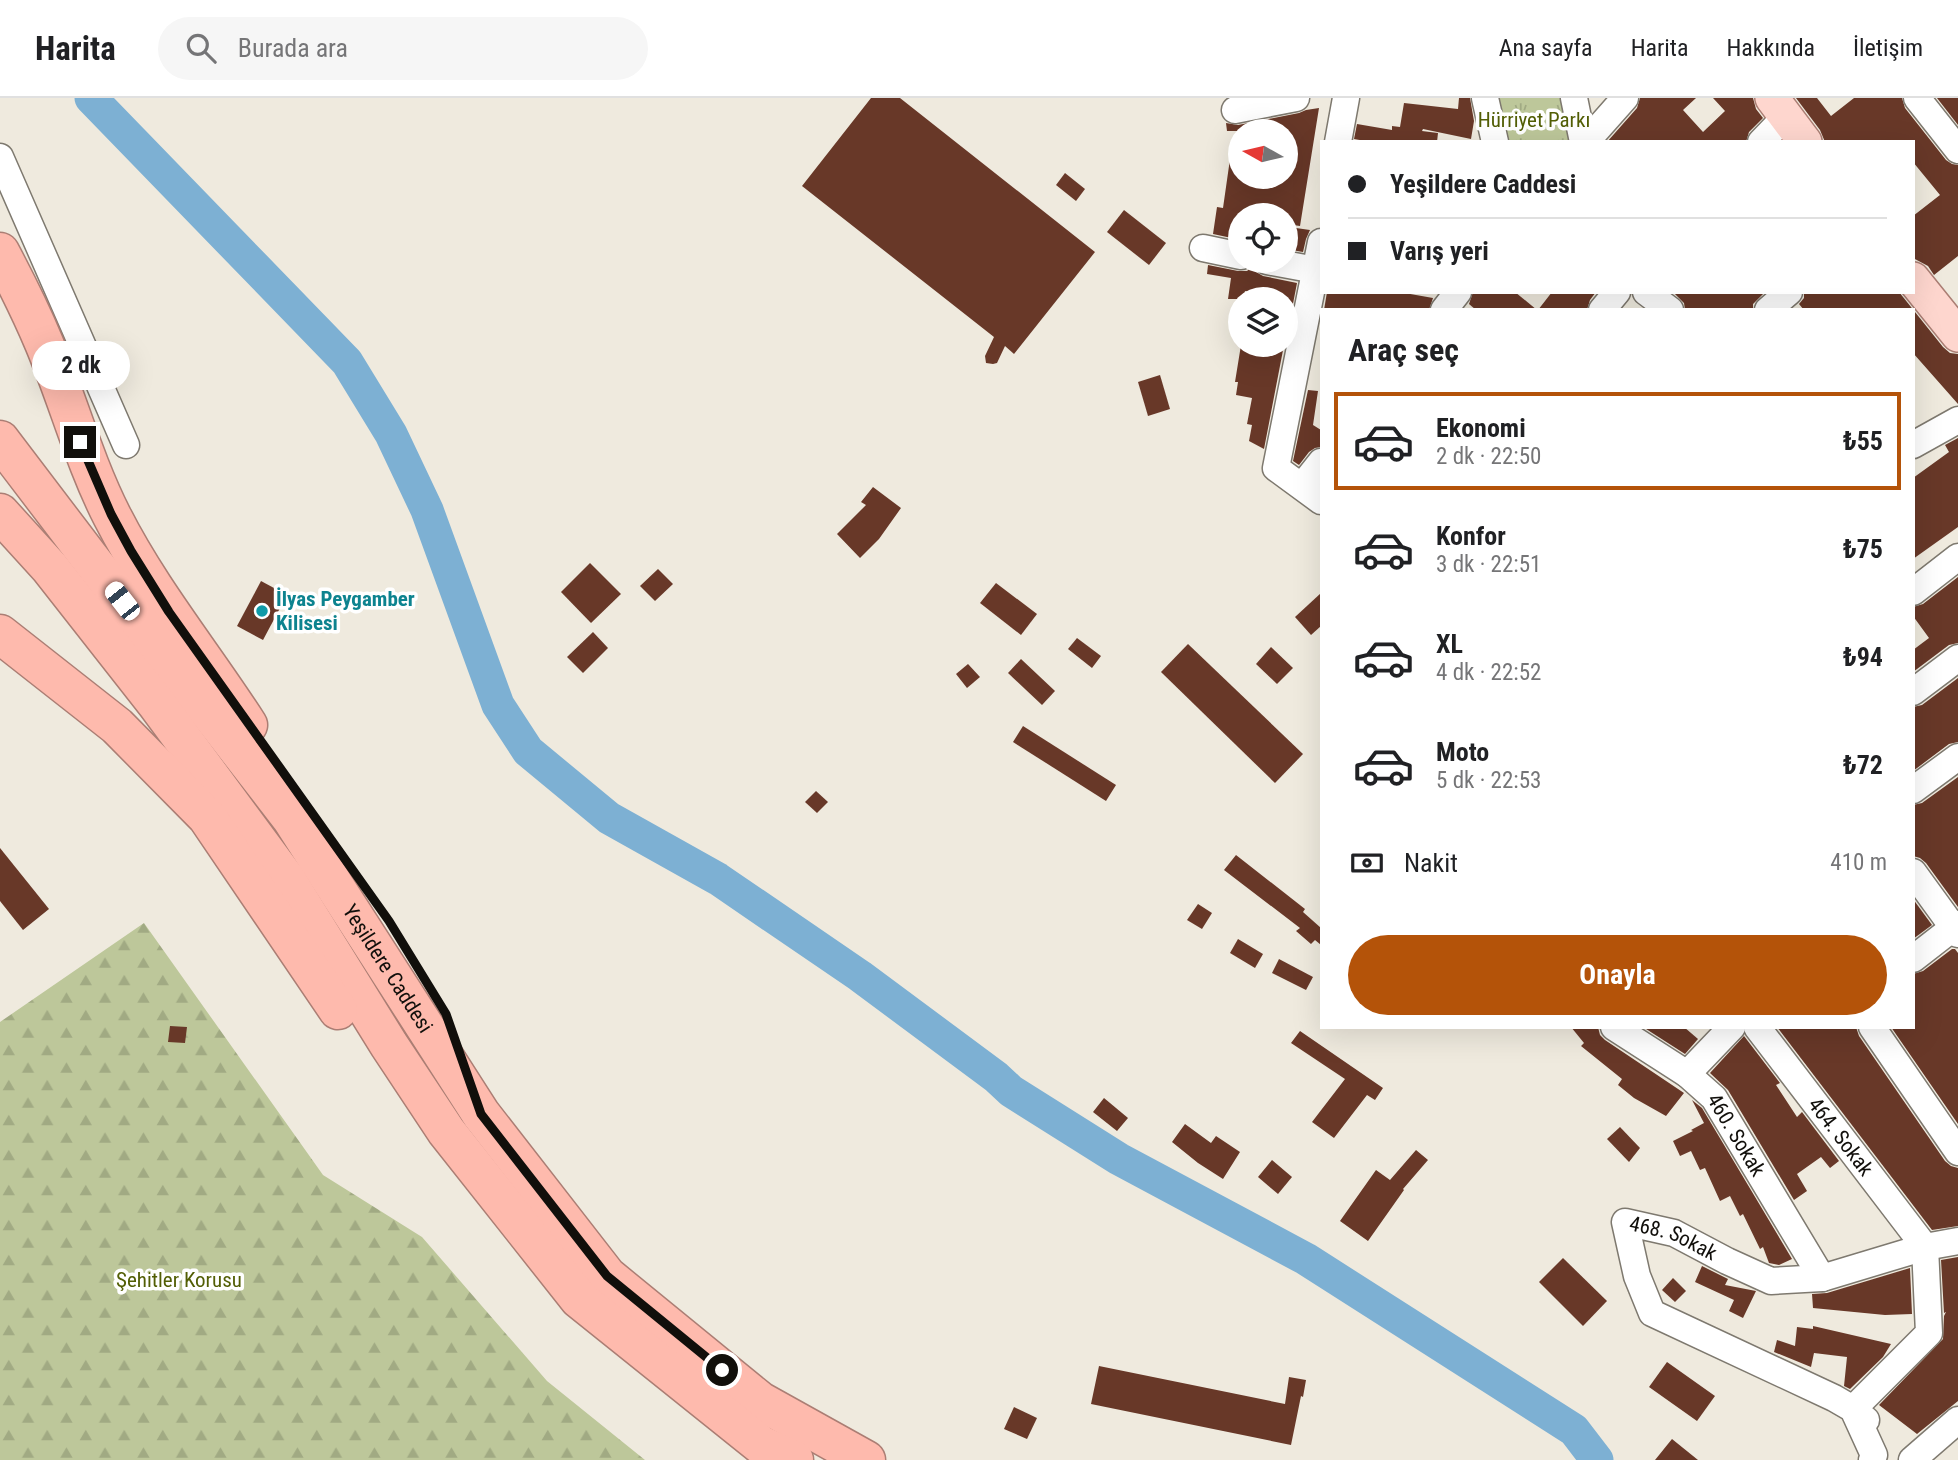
<!DOCTYPE html>
<html lang="tr">
<meta charset="utf-8">
<style>
:root{--surface:#fff;--page:#f6f6f6;--text:#202124;--muted:#757577;--line:#e0e0e0;--accent:#b45309}
body{margin:0;font-family:"Roboto Condensed",sans-serif;background:var(--page);color:var(--text);height:100vh;display:flex;flex-direction:column;font-size:26px;white-space:nowrap}
*{box-sizing:border-box;margin:0}
p{font-size:23px;color:var(--muted)}
.icon{flex:none;width:38px;height:38px;fill:none;stroke:currentColor;stroke-width:2;stroke-linecap:round;stroke-linejoin:round}
.map{position:relative;flex:1;overflow:hidden}
.details{position:absolute;left:1320px;top:210px;width:595px;height:721px;display:flex;flex-direction:column;background:var(--surface);border-radius:0px;box-shadow:0 7px 28px #0002}
.details>*{flex:none}
.top-card{position:absolute;left:1320px;top:42px;width:595px;height:154px;border-radius:0px;box-shadow:0 7px 28px #0002;display:grid;align-content:center;height:154px;padding:0 28px;background:var(--surface)}
.needle{width:46px;rotate:278deg}
.buttons{position:absolute;left:1228px;top:21px;display:grid;gap:14px}
.buttons a{display:grid;place-items:center;width:70px;height:70px;border-radius:50%;background:var(--surface);box-shadow:0 7px 28px #0002;font-size:35px}
.end{position:absolute;width:32px;height:32px;margin:-16px;border:9px solid #110f0b;background:#fff;box-shadow:0 0 0 4px #fff}
.from{border-radius:50%}
.bubble{position:absolute;height:49px;border-radius:24px;background:var(--surface);box-shadow:0 7px 28px #0002;font-size:23px;font-weight:700;line-height:49px;text-align:center}
.car{position:absolute;width:21px;height:42px;margin:-21px -10px;border-radius:9px;box-shadow:0 0 5px 2px #0007;background:linear-gradient(#fff 24%,#345 0 40%,#fff 0 76%,#345 0 86%,#fff 0)}
.top-card b{display:flex;align-items:center;gap:24px;height:66px;font-size:26px}
.top-card b+b{border-top:2px solid var(--line)}
.top-card i{width:18px;height:18px;background:var(--text)}
ul{padding:0;list-style:none}
li{display:flex;align-items:center;gap:21px;height:98px;margin:0 14px 10px;padding:0 14px;border:4px solid transparent;border-radius:0px}
li div{flex:1}
li b{display:block;font-size:26px}
li em{font-style:normal;font-weight:700}
li.current{border-color:var(--accent)}
li>.icon{width:63px;height:63px;stroke-width:1.5}
h2{padding:0 28px;font-size:32px;line-height:84px}
.pay{display:flex;align-items:center;gap:18px;height:77px;padding:0 28px;font-size:26px}
.pay p{margin-inline-start:auto}
.primary-button{display:flex;gap:14px;margin-top:auto;padding:14px 28px}
.primary-button a{flex:1;height:80px;border-radius:42px;background:var(--accent);color:#fff;font-size:28px;font-weight:700;line-height:80px;text-align:center}
header{display:flex;align-items:center;gap:42px;box-sizing:border-box;height:98px;padding:0 35px;background:var(--surface);border-bottom:2px solid var(--line)}
header strong{font-size:33px}
nav{display:flex;gap:38px;margin-inline-start:auto;font-size:24px}
.search{width:490px;height:63px;background:var(--page);display:flex;align-items:center;gap:18px;box-sizing:border-box;padding:0 24px;border-radius:38px;color:var(--muted);font-size:26px}
.map>svg:first-child{display:block}
.forest{fill:url(#forest-firs)}
.park{fill:url(#park-tufts)}
.lines{fill:none;stroke-linecap:round;stroke-linejoin:round}
.river{stroke:#7db0d3;stroke-width:33}
.building{fill:#683828}
.minor-casing{stroke:#7e796f;stroke-width:29}
.major-casing{stroke:#ab7e74;stroke-width:36}
.highway-casing{stroke:#ab7e74;stroke-width:41}
.minor{stroke:#fff;stroke-width:26}
.major{stroke:#fed6ce;stroke-width:33}
.highway{stroke:#febaad;stroke-width:38}
.route{stroke:#110f0b;stroke-width:9}
.culture-dot{fill:#0f9aa8;stroke:#fff;stroke-width:2.5}
.labels{text-anchor:middle;stroke-width:7;stroke-linejoin:round;paint-order:stroke}
.park-label{font-size:21px;fill:#525e05;stroke:#fff}
.culture-label{font-size:21px;font-weight:bold;fill:#0d838f;stroke:#fff;text-anchor:start}
.street-label{font-size:21px;fill:#110f0b;stroke:#fff}
</style>
<header>
<strong>Harita</strong>
<div class="search"><svg class="icon" aria-label="search" viewBox="0 0 24 24"><circle cx="10" cy="10" r="6"/><path d="M15 15l6 6"/></svg>Burada ara</div>
<nav><a>Ana sayfa</a><a>Harita</a><a>Hakkında</a><a>İletişim</a></nav>
</header>
<div class="map">
<svg width="1958" height="1362" viewBox="0 0 1958 1362">
<defs>
<pattern id="forest-firs" width="22" height="20" patternUnits="userSpaceOnUse" patternTransform="scale(1.75)"><rect width="22" height="20" fill="#bdc79a"/><path d="M5 1l3.5 6h-7zM16 11l3.5 6h-7z" fill="#a1aa83"/></pattern>
<pattern id="park-tufts" width="24" height="20" patternUnits="userSpaceOnUse" patternTransform="scale(1.75)"><rect width="24" height="20" fill="#bdc79a"/><path d="M3 7l-1-3M5 7V3M7 7l1-3M15 17l-1-3M17 17v-4M19 17l1-3" fill="none" stroke="#a1aa83"/></pattern>
</defs>
<rect width="100%" height="100%" fill="#efeade"/>
<path class="forest" d="M144 825 323 1077 422 1139 547 1283 645 1362H0V924Z"/>
<path class="park" d="M1485 0H1574L1583 44H1495Z"/>
<g class="lines">
<path class="river" d="M91 0 347 264 391 336 427 412 498 607 528 653 609 720 718 781 860 878 996 979 1011 993 1119 1061 1306 1161 1574 1332 1597 1362"/>
</g>
<g class="building">
<path d="M871 0H900L1095 154 1014 256 1005 248 997 265 993 266 986 265 985 258 994 239 802 88Z"/>
<path d="M1459 0H1470L1474 23 1471 41 1423 31 1422 33 1438 35 1437 44H1371L1354 41 1357 26 1392 32V28L1400 29 1404 5 1458 11Z"/>
<path d="M1640 0H1696L1683 12 1703 34 1725 13 1713 0H1753L1756 11 1763 20 1749 34 1746 44H1607L1637 10Z"/>
<path d="M1796 0H1817L1831 18 1854 0H1902L1905 10 1946 62 1952 66 1958 67V158L1934 177 1928 168 1913 160V118L1940 97 1913 64V44H1825L1820 32Z"/>
<path d="M1937 0H1958V27Z"/>
<path d="M1319 10 1300 128 1286 126V117H1241V142L1213 136 1217 109 1223 110 1232 47 1241 48V79H1286V33H1227L1226 25 1238 27 1299 15 1306 12Z"/>
<path d="M1065 75 1085 91 1076 103 1056 87Z"/>
<path d="M1124 112 1166 145 1149 167 1107 134Z"/>
<path d="M1289 129 1310 132 1306 141 1303 154 1286 151Z"/>
<path d="M1208 167 1238 173H1247L1252 169 1256 174 1263 178 1297 185 1291 216H1286V201H1278V198L1245 193 1243 201H1228L1231 180 1207 176Z"/>
<path d="M1327 194H1399L1433 200 1429 212H1324Z"/>
<path d="M1473 194H1515L1537 212H1476L1469 206Z"/>
<path d="M1552 194H1596L1590 202 1587 212H1538Z"/>
<path d="M1673 194H1765L1753 206V212H1685L1684 205Z"/>
<path d="M1804 194H1899L1943 249 1950 255 1958 256V306L1913 255V212H1804L1799 206 1804 200Z"/>
<path d="M1241 247 1268 250 1269 247H1284L1264 351 1249 343 1252 327 1247 326 1252 300 1236 297 1238 284H1235Z"/>
<path d="M1160 277 1170 311 1148 318 1138 284Z"/>
<path d="M1308 292 1318 293 1313 327 1321 332V349L1315 350 1309 354 1299 367 1293 363Z"/>
<path d="M1958 340V429L1913 461V380L1949 354 1945 347Z"/>
<path d="M873 389 901 410 879 441 860 460 837 436 866 407 861 404Z"/>
<path d="M590 465 621 496 591 525 561 494Z"/>
<path d="M658 471 673 486 655 503 640 488Z"/>
<path d="M1958 479V545L1949 547 1913 574V552L1929 540 1913 518V509L1923 506Z"/>
<path d="M261 483 287 497 263 542 237 528Z"/>
<path d="M996 485 1037 516 1021 537 980 505Z"/>
<path d="M1321 495V528L1311 537 1295 519Z"/>
<path d="M593 534 608 550 583 575 567 559Z"/>
<path d="M1077 540 1101 558 1092 570 1068 551Z"/>
<path d="M1188 546 1303 656 1275 685 1161 574Z"/>
<path d="M1271 549 1293 570 1277 586 1256 566Z"/>
<path d="M1021 561 1055 593 1042 607 1008 575Z"/>
<path d="M968 566 980 579 967 590 956 576Z"/>
<path d="M1958 580V644L1949 646 1913 673V609L1922 607Z"/>
<path d="M1023 628 1116 687 1106 703 1013 644Z"/>
<path d="M1958 679V809L1926 765 1920 760 1913 758V707L1922 705Z"/>
<path d="M816 693 828 704 817 715 805 704Z"/>
<path d="M0 750 49 811 23 832 0 803Z"/>
<path d="M1236 757 1305 811 1303 814 1321 830V847L1315 842 1311 846 1296 833 1300 830 1224 772Z"/>
<path d="M1913 801 1932 827 1913 841Z"/>
<path d="M1198 806 1212 815 1202 831 1187 822Z"/>
<path d="M1238 841 1263 856 1255 870 1230 855Z"/>
<path d="M1952 851H1955L1958 855V1026L1891 929H1913V876L1923 873Z"/>
<path d="M1279 861 1313 879 1306 892 1272 875Z"/>
<path d="M170 928 187 929 185 945 168 944Z"/>
<path d="M1571 929H1598L1600 937 1605 942 1684 995 1666 1018 1634 1000 1618 987 1622 981 1581 948 1584 945Z"/>
<path d="M1643 929H1684L1698 941 1685 956Z"/>
<path d="M1777 929H1856L1859 938 1945 1063 1951 1068 1958 1070V1128L1932 1132Z"/>
<path d="M1300 933 1383 990 1375 1002 1367 997 1334 1040 1312 1024 1345 981 1291 945Z"/>
<path d="M1744 938 1780 985 1776 987 1797 1019 1802 1014 1839 1063 1830 1070 1821 1059 1797 1076 1807 1093 1794 1102 1728 992 1710 975Z"/>
<path d="M1104 1000 1128 1020 1117 1033 1093 1014Z"/>
<path d="M1692 1002 1702 1010 1792 1161 1779 1167 1769 1165 1763 1149 1760 1151 1743 1116 1740 1118 1730 1098 1720 1103 1705 1070 1700 1072 1691 1053 1680 1058 1673 1043 1693 1033 1691 1032 1704 1025Z"/>
<path d="M1185 1026 1211 1045 1216 1038 1240 1054 1223 1081 1198 1065 1172 1044Z"/>
<path d="M1620 1029 1640 1050 1629 1064 1607 1041Z"/>
<path d="M1416 1052 1428 1062 1403 1091 1404 1092 1368 1143 1340 1123 1376 1072 1390 1082Z"/>
<path d="M1272 1062 1292 1079 1278 1096 1258 1079Z"/>
<path d="M1958 1159V1303L1917 1336 1879 1307 1943 1241 1944 1218 1946 1214 1944 1215 1941 1162Z"/>
<path d="M1563 1160 1607 1203 1583 1228 1539 1184Z"/>
<path d="M1702 1168 1728 1181 1725 1187 1756 1193 1743 1220 1729 1213 1734 1202 1695 1184Z"/>
<path d="M1910 1170 1912 1216 1885 1217 1813 1210 1812 1196 1827 1195Z"/>
<path d="M1673 1180 1686 1193 1675 1204 1662 1192Z"/>
<path d="M1813 1228 1891 1246 1883 1259 1850 1291 1844 1288 1847 1259 1814 1255 1811 1269 1774 1254 1777 1242 1795 1248 1797 1229 1813 1231Z"/>
<path d="M1667 1264 1715 1298 1697 1323 1649 1289Z"/>
<path d="M1099 1268 1285 1306 1289 1279 1306 1282 1303 1299 1301 1298 1291 1347 1091 1306Z"/>
<path d="M1014 1309 1037 1320 1027 1341 1004 1331Z"/>
<path d="M1672 1341 1698 1362H1655Z"/>
</g>
<g class="lines">
<g class="minor-casing">
<g id="minor">
<path d="M1485 0 1495 44"/>
<path d="M1574 0 1583 44"/>
<path d="M1917 0 1958 52"/>
<path d="M1235 12 1296 0"/>
<path d="M1338 44 1346 0"/>
<path d="M1586 44 1625 0"/>
<path d="M1761 44 1786 18"/>
<path d="M0 59 126 347"/>
<path d="M1321 144 1276 370 1321 403"/>
<path d="M1203 150 1241 158"/>
<path d="M1267 163 1321 173"/>
<path d="M1646 194 1670 212"/>
<path d="M1444 212 1458 194"/>
<path d="M1602 212 1617 194"/>
<path d="M1768 212 1789 194"/>
<path d="M1913 347 1958 322"/>
<path d="M1302 388 1321 364"/>
<path d="M1913 494 1958 459"/>
<path d="M1913 594 1958 560"/>
<path d="M1913 692 1958 659"/>
<path d="M1913 774 1958 836"/>
<path d="M1913 861 1958 826"/>
<path id="s1" d="M1614 929 1687 976 1714 1000 1822 1180"/>
<path id="s2" d="M1757 929 1925 1149 1929 1235 1853 1311 1866 1322"/>
<path d="M1872 929 1958 1054"/>
<path d="M1687 976 1732 929"/>
<path id="s3" d="M1872 1362 1874 1357 1853 1311 1834 1300 1652 1215 1637 1178 1625 1124 1674 1135 1727 1163 1771 1183 1822 1180 1925 1149 1958 1143"/>
<path d="M1912 1362 1958 1322"/>
</g>
</g>
<g class="major-casing">
<g id="major">
<path d="M1772 0 1805 44"/>
<path d="M1913 181 1958 237"/>
</g>
</g>
<g class="highway-casing">
<g id="highway">
<path d="M0 154C16 184 31 214 44 245 68 302 84 363 112 418 150 493 203 557 248 627"/>
<path id="s4" d="M0 342 89 459 291 720 481 1016 607 1178 760 1303 866 1362"/>
<path d="M0 415 50 470 156 605 286 781 389 947 446 1033 579 1201 761 1347 794 1362"/>
<path d="M0 536 117 628 207 719 338 912"/>
</g>
</g>
<use href="#minor" class="minor"/>
<use href="#major" class="major"/>
<use href="#highway" class="highway"/>
</g>
<g class="lines">
<path class="route" d="M80 344 111 416 131 453 169 514 389 823 446 916 481 1016 607 1178 722 1272"/>
</g>
<circle class="culture-dot" cx="262" cy="513" r="7"/>
<g class="labels">
<g class="park-label">
<text x="1534" y="29">Hürriyet Parkı</text>
<text x="179" y="1189">Şehitler Korusu</text>
</g>
<g class="culture-label">
<text x="276" y="508">İlyas Peygamber<tspan x="276" dy="24">Kilisesi</tspan></text>
</g>
<g class="street-label">
<text dy="7" stroke="none"><textPath href="#s4" startOffset="656">Yeşildere Caddesi</textPath></text>
<text dy="7" stroke="none"><textPath href="#s1" startOffset="166">460. Sokak</textPath></text>
<text dy="7" stroke="none"><textPath href="#s2" startOffset="138">464. Sokak</textPath></text>
<text dy="7" stroke="none"><textPath href="#s3" startOffset="425">468. Sokak</textPath></text>
</g>
</g>
</svg>
<div class="buttons">
<a><svg class="needle" viewBox="-14 -14 28 28"><path d="M0-13l5 13h-10z" fill="#e53935"/><path d="M0 13l5-13h-10z" fill="#757577"/></svg></a>
<a><svg class="icon" aria-label="locate" viewBox="0 0 24 24"><circle cx="12" cy="12" r="6"/><path d="M12 2v4M12 18v4M2 12h4M18 12h4"/></svg></a>
<a><svg class="icon" aria-label="layers" viewBox="0 0 24 24"><path d="M12 4l9 5-9 5-9-5zM3 14l9 5 9-5"/></svg></a>
</div>
<i class="end from" style="left:722px;top:1272px"></i>
<i class="end" style="left:80px;top:344px"></i>
<div class="bubble" style="left:32px;top:243px;width:98px">2 dk</div>
<i class="car" style="left:122px;top:503px;rotate:322deg"></i>
<div class="top-card">
<b><i class="from"></i>Yeşildere Caddesi</b>
<b><i></i>Varış yeri</b>
</div>
<section class="details">
<h2>Araç seç</h2>
<ul>
<li class="current"><svg class="icon" aria-label="car" viewBox="0 0 24 24"><path d="M5 17H2v-5l4-1 3-4h7l3 4 3 1v5h-3M9 17h6M6 11h13"/><circle cx="7" cy="17" r="2"/><circle cx="17" cy="17" r="2"/></svg><div><b>Ekonomi</b><p>2 dk · 22:50</p></div><em>₺55</em></li>
<li><svg class="icon" aria-label="car" viewBox="0 0 24 24"><path d="M5 17H2v-5l4-1 3-4h7l3 4 3 1v5h-3M9 17h6M6 11h13"/><circle cx="7" cy="17" r="2"/><circle cx="17" cy="17" r="2"/></svg><div><b>Konfor</b><p>3 dk · 22:51</p></div><em>₺75</em></li>
<li><svg class="icon" aria-label="car" viewBox="0 0 24 24"><path d="M5 17H2v-5l4-1 3-4h7l3 4 3 1v5h-3M9 17h6M6 11h13"/><circle cx="7" cy="17" r="2"/><circle cx="17" cy="17" r="2"/></svg><div><b>XL</b><p>4 dk · 22:52</p></div><em>₺94</em></li>
<li><svg class="icon" aria-label="car" viewBox="0 0 24 24"><path d="M5 17H2v-5l4-1 3-4h7l3 4 3 1v5h-3M9 17h6M6 11h13"/><circle cx="7" cy="17" r="2"/><circle cx="17" cy="17" r="2"/></svg><div><b>Moto</b><p>5 dk · 22:53</p></div><em>₺72</em></li>
</ul>
<div class="pay"><svg class="icon" aria-label="cash" viewBox="0 0 24 24"><path d="M3 7h18v10H3z"/><circle cx="12" cy="12" r="2"/></svg>Nakit<p>410 m</p></div>
<div class="primary-button"><a>Onayla</a></div>
</section>
</div>
